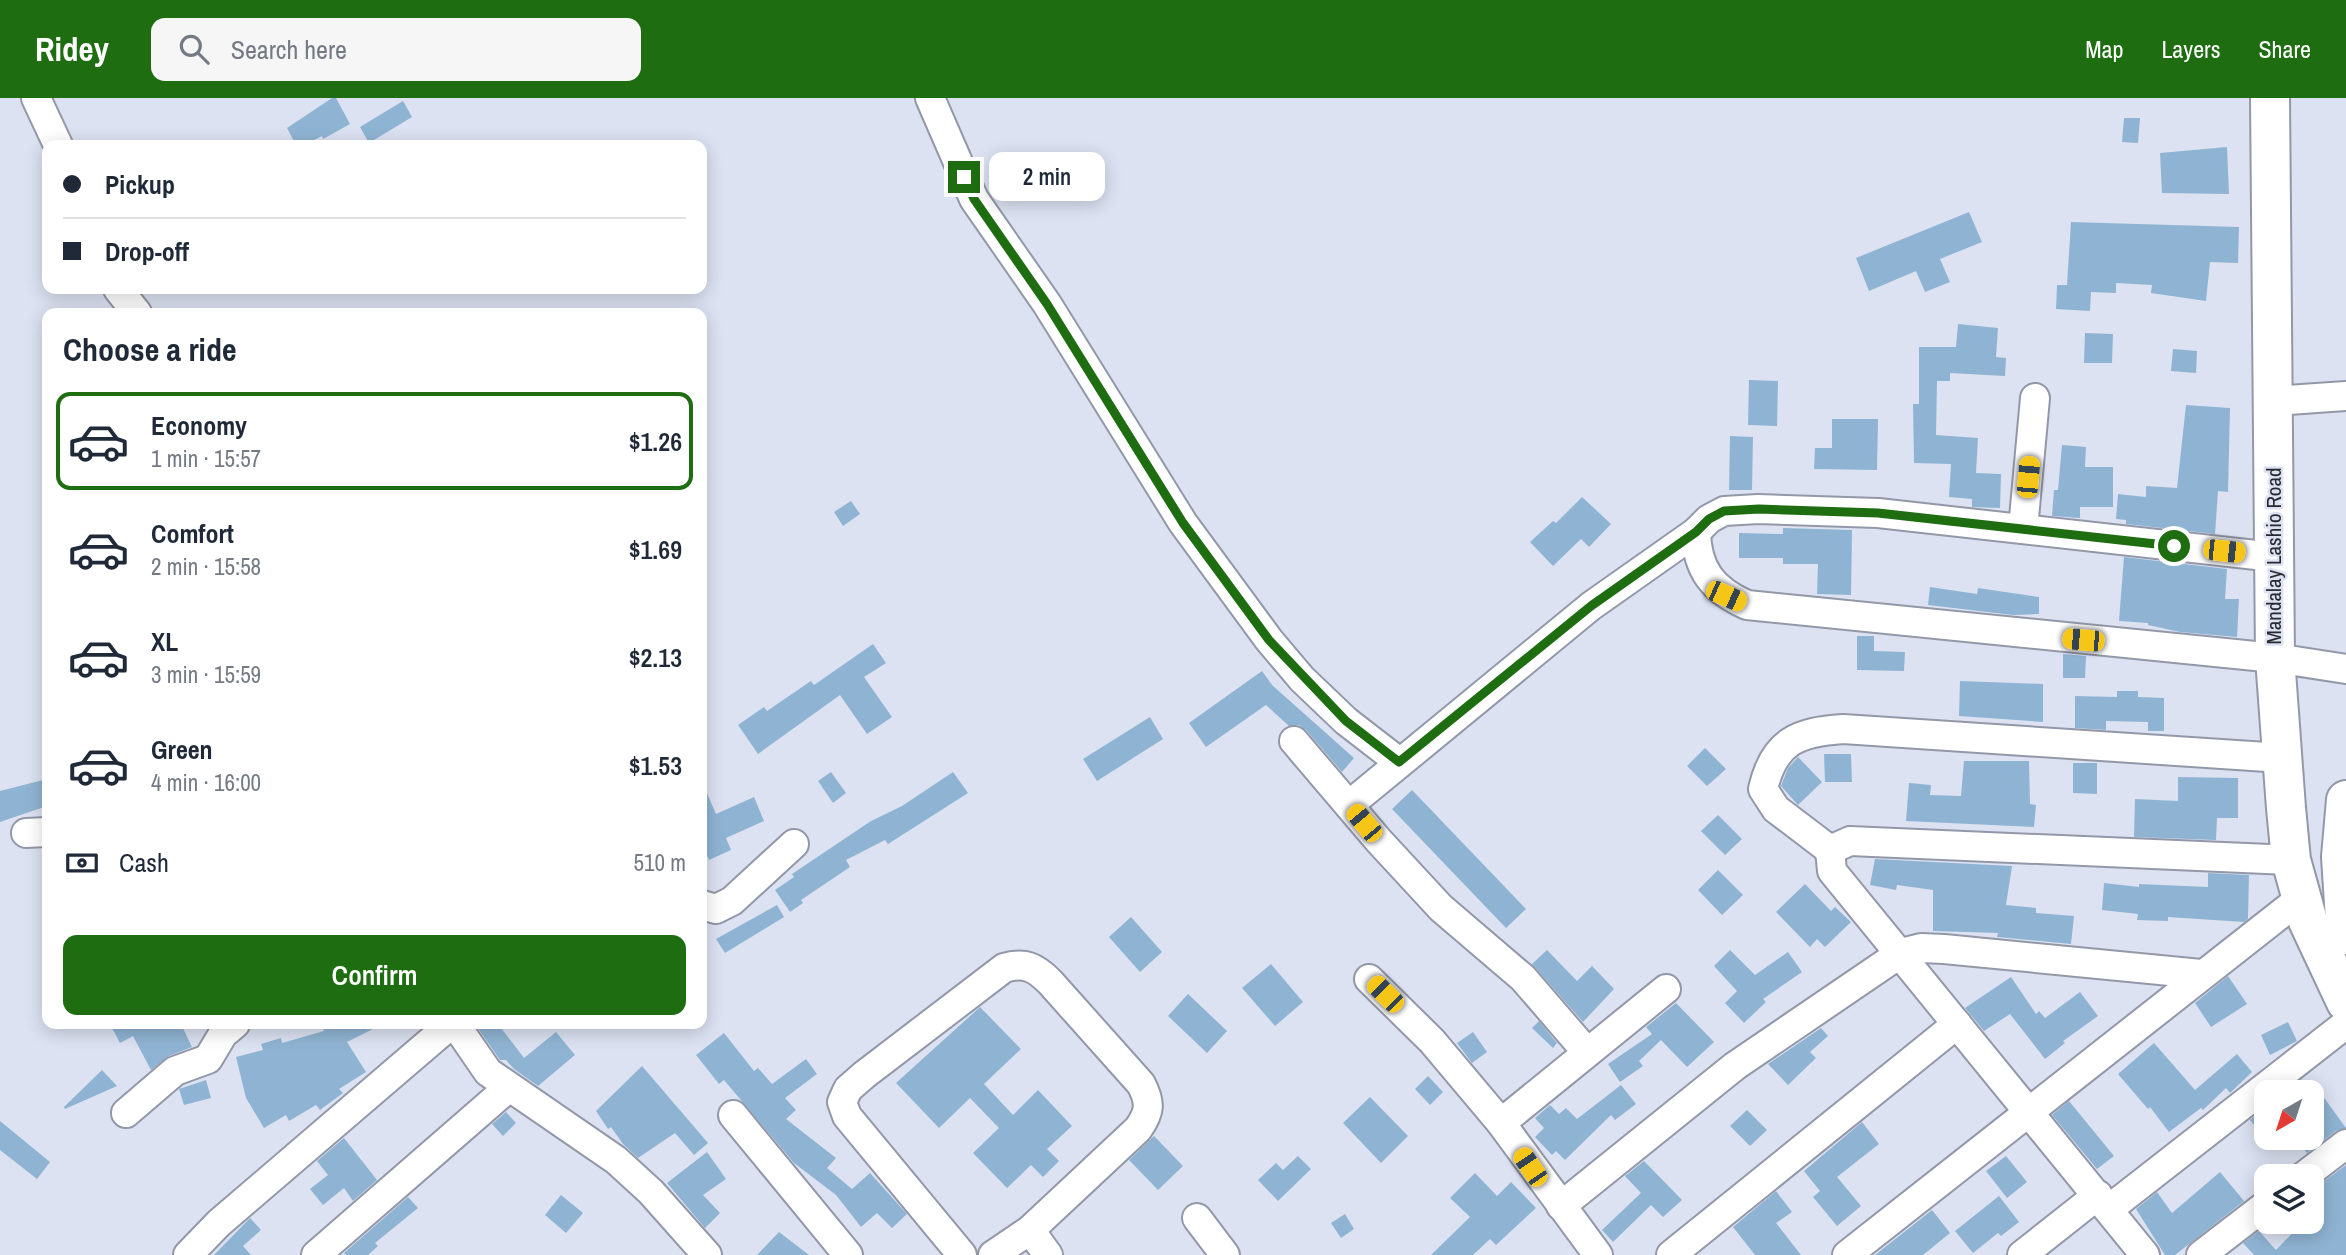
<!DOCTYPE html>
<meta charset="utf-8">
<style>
:root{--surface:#fff;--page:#f6f6f7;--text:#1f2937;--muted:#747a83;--line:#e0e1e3;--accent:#1e6d11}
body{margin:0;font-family:"Archivo Narrow",sans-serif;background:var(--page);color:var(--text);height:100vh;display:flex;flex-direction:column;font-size:26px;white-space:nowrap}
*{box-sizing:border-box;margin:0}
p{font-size:23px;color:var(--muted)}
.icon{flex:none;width:38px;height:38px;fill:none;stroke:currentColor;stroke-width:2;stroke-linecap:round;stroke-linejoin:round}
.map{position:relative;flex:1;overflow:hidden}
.side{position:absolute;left:42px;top:210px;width:665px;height:721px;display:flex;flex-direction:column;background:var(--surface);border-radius:14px;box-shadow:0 4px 18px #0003}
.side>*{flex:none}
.guide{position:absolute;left:42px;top:42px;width:665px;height:154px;border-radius:14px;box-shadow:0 4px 18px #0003;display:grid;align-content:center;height:154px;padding:0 21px;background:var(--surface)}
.needle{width:46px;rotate:219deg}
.fabs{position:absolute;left:2254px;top:982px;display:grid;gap:14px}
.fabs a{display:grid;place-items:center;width:70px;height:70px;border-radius:14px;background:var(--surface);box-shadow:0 4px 18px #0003;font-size:35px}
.end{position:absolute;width:32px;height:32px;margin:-16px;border:9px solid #1e6d11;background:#fff;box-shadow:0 0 0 4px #fff}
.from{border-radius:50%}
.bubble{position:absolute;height:49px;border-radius:14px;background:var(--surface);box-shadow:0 4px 18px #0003;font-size:23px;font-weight:600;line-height:49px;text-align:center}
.car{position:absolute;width:21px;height:42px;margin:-21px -10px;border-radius:9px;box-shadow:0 0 5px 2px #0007;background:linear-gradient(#f5c518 24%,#345 0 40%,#f5c518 0 76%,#345 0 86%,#f5c518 0)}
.guide b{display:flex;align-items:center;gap:24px;height:66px;font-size:26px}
.guide b+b{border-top:2px solid var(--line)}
.guide i{width:18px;height:18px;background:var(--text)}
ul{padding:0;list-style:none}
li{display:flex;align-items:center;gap:21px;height:98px;margin:0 14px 10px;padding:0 7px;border:4px solid transparent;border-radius:14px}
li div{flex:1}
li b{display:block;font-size:26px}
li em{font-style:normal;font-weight:600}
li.current{border-color:var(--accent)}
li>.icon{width:63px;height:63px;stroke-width:1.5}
h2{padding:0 21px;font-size:32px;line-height:84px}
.pay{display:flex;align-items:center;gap:18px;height:77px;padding:0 21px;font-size:26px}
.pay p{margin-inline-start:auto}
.button{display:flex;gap:14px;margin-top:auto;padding:14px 21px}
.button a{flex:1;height:80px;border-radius:14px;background:var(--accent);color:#fff;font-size:28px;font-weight:600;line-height:80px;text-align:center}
header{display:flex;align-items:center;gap:42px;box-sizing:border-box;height:98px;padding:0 35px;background:var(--accent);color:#fff}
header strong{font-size:33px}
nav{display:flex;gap:38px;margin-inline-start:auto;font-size:24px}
.search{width:490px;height:63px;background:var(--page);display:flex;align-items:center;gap:18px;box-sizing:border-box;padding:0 24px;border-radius:14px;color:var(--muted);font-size:26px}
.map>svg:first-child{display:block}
.building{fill:#8fb4d3}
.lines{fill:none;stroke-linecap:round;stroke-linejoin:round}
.minor-casing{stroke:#9398a8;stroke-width:32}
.highway-casing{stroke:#9398a8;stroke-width:42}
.minor{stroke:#fff;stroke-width:28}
.highway{stroke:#fff;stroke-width:38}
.route{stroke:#1e6d11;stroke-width:9}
.labels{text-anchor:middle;stroke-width:5;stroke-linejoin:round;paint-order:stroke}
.street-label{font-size:21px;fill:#27292f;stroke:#dce2f2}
</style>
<header>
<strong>Ridey</strong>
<div class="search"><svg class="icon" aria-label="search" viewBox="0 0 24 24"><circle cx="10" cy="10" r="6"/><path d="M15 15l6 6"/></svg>Search here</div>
<nav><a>Map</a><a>Layers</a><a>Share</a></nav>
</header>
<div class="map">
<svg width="2346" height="1157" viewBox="0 0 2346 1157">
<rect width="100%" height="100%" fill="#dce2f2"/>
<g class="building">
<path d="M332 0H336L350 26 323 41 322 38 305 47H296L287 30Z"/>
<path d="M403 3 412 19 369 45 360 29Z"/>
<path d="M2124 20H2140L2138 45 2122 44Z"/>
<path d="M2227 49 2229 96 2162 95 2160 55Z"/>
<path d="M1969 114 1982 144 1940 161 1950 184 1925 194 1916 173 1869 193 1856 160Z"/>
<path d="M2071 124 2239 129 2238 165 2210 164 2206 203 2151 195 2152 187 2116 185V195L2091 194 2090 213 2056 211 2057 187H2067Z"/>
<path d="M1958 226 1998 230 1996 259 2006 260 2005 278 1950 275V283H1937L1936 337 1978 340 1976 375 2001 376 2000 410 1972 409V401L1949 399 1951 366 1914 365 1913 306H1919V249H1956Z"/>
<path d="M2085 235 2113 236 2112 265H2084Z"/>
<path d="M2173 251 2197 253 2196 275 2171 273Z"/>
<path d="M1749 282 1778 283 1777 328 1748 327Z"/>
<path d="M2186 307 2230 310 2228 394 2218 393 2215 436 2126 426V422L2116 421 2118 396 2146 399V388L2177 390Z"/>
<path d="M1832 321H1878L1877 372 1814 371 1815 350H1832Z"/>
<path d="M1730 338 1753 339 1752 392H1729Z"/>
<path d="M2062 347 2086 349 2085 369H2113V409H2080V420L2052 418 2054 392H2058Z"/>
<path d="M1582 399 1611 426 1589 449 1581 441 1553 468 1530 444 1553 423 1556 425Z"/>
<path d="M851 403 860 416 843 428 834 414Z"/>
<path d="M1783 430 1852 432 1851 497 1817 496 1818 466H1783V460H1739V435L1783 436Z"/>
<path d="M2124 459 2227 471 2225 501H2239L2237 539 2180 534 2148 527V525L2119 523Z"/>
<path d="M1930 489 1977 496 1978 490 2039 499V516L2013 517 1928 507Z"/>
<path d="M1857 538H1874V553L1905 554 1904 573 1857 572Z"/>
<path d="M873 546 886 565 864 579 892 619 867 636 840 597 758 656 738 627 764 609 767 613 811 583 814 587Z"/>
<path d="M2063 556 2086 558 2085 580H2063Z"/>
<path d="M1262 573 1272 587 1354 660 1342 674 1306 632 1299 627 1289 628 1266 607 1206 649 1189 625Z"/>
<path d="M1960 583 2043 586V624L1959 618Z"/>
<path d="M2117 593H2138V599L2164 600V633H2148V624L2106 623V632L2075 630V598L2117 599Z"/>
<path d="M1150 619 1163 641 1097 683 1083 661Z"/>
<path d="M1705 650 1726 671 1707 688 1687 668Z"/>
<path d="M1824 656H1851L1852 684H1825Z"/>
<path d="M1798 659 1822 684 1798 707 1781 688 1788 670Z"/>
<path d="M1964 663H2029L2030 706 2036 707 2034 729 1906 723 1909 685 1931 687 1930 697 1961 698Z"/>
<path d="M2073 665H2097V696L2073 695Z"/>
<path d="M831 674 846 695 833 705 818 683Z"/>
<path d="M953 674 968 695 888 746 885 742 846 762 850 769 801 802 803 805 790 814 775 792 794 779 792 776 871 723 902 708Z"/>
<path d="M2178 679 2238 680V720H2217L2216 742 2134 739 2135 701 2178 703Z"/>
<path d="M47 681V708L0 724V693Z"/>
<path d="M702 684 716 716 754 699 764 723 726 740 731 752 709 762 702 746Z"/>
<path d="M1412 692 1526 811 1506 830 1392 711Z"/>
<path d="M1718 717 1742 741 1725 757 1701 733Z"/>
<path d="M1875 761 2012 768 2006 807 2036 810V815L2074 818 2071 846 1997 839 1998 835 1933 833V792L1897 787 1896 792 1870 787Z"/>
<path d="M1718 772 1743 797 1722 817 1698 792Z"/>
<path d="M2208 775 2249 777 2248 821 2244 824 2168 819V823L2137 822 2138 816 2102 812 2104 785 2139 789V786L2208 789Z"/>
<path d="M1805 786 1831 813 1835 809 1851 824 1825 849 1817 841 1810 849 1776 814Z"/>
<path d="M777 807 784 819 725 855 716 841Z"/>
<path d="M1131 819 1162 854 1140 874 1109 839Z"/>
<path d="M1547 852 1577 883 1592 868 1614 891 1583 924 1532 866Z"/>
<path d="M1730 852 1755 877 1788 854 1802 874 1763 901 1766 904 1744 925 1725 905 1737 893 1714 868Z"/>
<path d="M1271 866 1303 904 1275 928 1242 890Z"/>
<path d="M2228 878 2247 906 2211 929 2195 905Z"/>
<path d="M2011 879 2036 916 2039 913 2045 920 2080 894 2098 918 2063 943 2065 945 2045 961 2010 916 1984 933 1965 910Z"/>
<path d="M1188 896 1227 933 1207 955 1168 918Z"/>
<path d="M1676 905 1714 944 1687 969 1661 942 1639 963 1643 968 1620 984 1608 966 1652 936 1646 929Z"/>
<path d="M980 909 1021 951 984 986 1013 1017 1038 992 1072 1028 1047 1051 1059 1063 1043 1079 1031 1067 1007 1090 973 1055 999 1030 970 1000 939 1030 896 985Z"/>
<path d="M1539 923 1557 945 1553 950 1532 930Z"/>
<path d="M2288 924 2297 943 2270 957 2261 937Z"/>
<path d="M110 926H181L192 949 169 958 151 972 133 938 120 945Z"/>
<path d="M321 926H383L347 944 366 974 339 991 343 995 320 1012 316 1007 289 1023 286 1017 264 1030 246 1000 236 959 263 952 261 946 281 940 282 945 324 933Z"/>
<path d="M475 926H498L524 960 556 934 575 957 538 988 514 971 506 962H500Z"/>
<path d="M1821 930 1828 938 1810 954 1816 960 1788 987 1768 966Z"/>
<path d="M1473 934 1487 954 1472 965 1457 945Z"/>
<path d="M724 935 754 973 758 970 772 986 806 961 817 976 785 1000 796 1012 786 1021 836 1060 827 1070 852 1091 870 1075 907 1116 892 1130 877 1115 861 1129 836 1097 794 1065 724 982 719 986 696 957Z"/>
<path d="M2154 945 2195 992 2237 956 2252 974 2230 995 2226 990 2203 1012 2201 1010 2169 1034 2150 1009 2148 1011 2118 976Z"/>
<path d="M642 968 708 1045 694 1057 675 1035 638 1060 623 1046 611 1029 608 1031 596 1013Z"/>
<path d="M102 972 117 988 65 1011 64 1009Z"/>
<path d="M1428 978 1443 994 1430 1007 1415 991Z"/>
<path d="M206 982 211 1000 184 1007 179 991Z"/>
<path d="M1621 987 1636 1006 1615 1022 1611 1017 1565 1062 1556 1053 1552 1057 1535 1039 1544 1030 1535 1020 1550 1007 1559 1016 1566 1010 1577 1021Z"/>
<path d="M2322 997 2346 1030 2336 1033 2307 1055 2294 1040H2312V1005Z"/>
<path d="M1370 999 1408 1038 1381 1065 1343 1025Z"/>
<path d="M2069 1003 2114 1058 2097 1071 2052 1017Z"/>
<path d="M2264 1011 2266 1015V1042L2250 1022Z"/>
<path d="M1747 1012 1767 1032 1750 1048 1730 1028Z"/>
<path d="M506 1014 516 1025 503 1038 492 1026Z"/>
<path d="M0 1023 50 1064 37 1081 0 1052Z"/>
<path d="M1862 1024 1879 1046 1837 1079 1861 1108 1837 1128 1813 1099 1820 1093 1804 1073Z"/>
<path d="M1154 1038 1183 1068 1158 1092 1129 1062Z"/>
<path d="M344 1040 377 1082 353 1103 344 1090 323 1107 310 1091 328 1077 317 1063Z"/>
<path d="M707 1054 726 1081 703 1097 720 1115 705 1130 667 1085Z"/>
<path d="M1298 1058 1311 1071 1278 1103 1258 1082 1276 1065 1283 1072Z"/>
<path d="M2006 1058 2027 1084 2007 1100 1986 1073Z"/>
<path d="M1644 1063 1682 1102 1663 1119 1651 1107 1613 1144 1602 1132 1641 1095 1625 1078Z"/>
<path d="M2346 1067V1157H2254L2243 1145 2259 1133 2276 1152 2303 1124H2312V1092Z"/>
<path d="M2220 1074 2244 1103 2175 1157H2165L2136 1111 2157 1094 2172 1115Z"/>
<path d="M1475 1075 1497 1098 1511 1084 1536 1110 1496 1147 1490 1141 1473 1157H1431L1470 1119 1450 1100Z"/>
<path d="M1776 1093 1792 1114 1776 1125 1801 1157H1755L1733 1129Z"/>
<path d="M561 1097 583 1115 566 1135 545 1117Z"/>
<path d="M1999 1098 2019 1124 2001 1138 1998 1135 1973 1155 1955 1133Z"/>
<path d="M408 1099 418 1110 375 1145 378 1148 368 1157H346L344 1155Z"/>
<path d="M1932 1112 1950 1135 1923 1157H1875Z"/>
<path d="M1345 1116 1354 1131 1341 1140 1331 1125Z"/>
<path d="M250 1120 261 1132 243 1148 251 1157H214Z"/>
<path d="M779 1134 809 1157H757Z"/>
</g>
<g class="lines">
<g class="minor-casing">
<g id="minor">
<path d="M36 0 58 47"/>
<path d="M930 0 974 101 1047 206 1183 425 1269 542 1302 581 1346 623 1399 664"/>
<path d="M118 191 137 215"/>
<path d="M2273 303 2346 298"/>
<path d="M2023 431 2035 300"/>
<path d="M1696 434C1697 472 1713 492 1747 507L2275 560 2346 571"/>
<path d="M1294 643 1379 743 1441 810 1523 880 1586 953"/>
<path d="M1349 707 1591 508 1696 434 1709 421 1724 413 1758 411 1878 415 2274 459"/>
<path d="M26 735 47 734"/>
<path d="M1830 752 1776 711 1763 691C1774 643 1798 634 1843 631L2282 660"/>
<path d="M702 807 716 811 732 803 794 746"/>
<path d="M1369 881 1432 943 1501 1025 1598 1157"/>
<path d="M455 926 488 974 616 1062 651 1094 707 1157"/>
<path d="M126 1015 175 973 208 961 223 936 235 926"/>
<path d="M733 1017 848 1157"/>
<path d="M1501 1025 1666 891"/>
<path d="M2304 1078 2346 1046"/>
<path d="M1561 1108 1735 968 1901 855 1921 850 1944 851 2201 876"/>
<path d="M2109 1111 2346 926"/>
<path d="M1197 1120 1225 1157"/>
<path d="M1030 1132 1048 1157"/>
<path d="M188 1157 219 1125 451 926"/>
<path d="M316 1157 508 990"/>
<path d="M962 1157 847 1018 842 1004 848 991 864 977 1004 870C1025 864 1035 869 1050 884L1141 986C1151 1005 1150 1014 1138 1031L1030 1132 993 1157"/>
<path d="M1671 1157 1957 926"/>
<path d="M1847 1157 2301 800"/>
<path d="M2022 1157 2098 1097"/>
<path d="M2145 1157 1832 773 1830 752 1850 743 2291 762"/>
<path d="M2201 1157 2266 1107"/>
</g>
</g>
<g class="highway-casing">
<g id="highway">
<path d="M2270 0 2275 560 2286 710 2291 762 2308 823 2346 904"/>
<path d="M2346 702 2341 759 2346 837"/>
</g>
</g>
<use href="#minor" class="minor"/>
<use href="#highway" class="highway"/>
</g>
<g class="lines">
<path class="route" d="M964 79 974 101 1047 206 1183 425 1269 542 1346 623 1399 664 1591 508 1696 434 1709 421 1724 413 1759 411 1878 415 2174 448"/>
</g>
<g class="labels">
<g class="street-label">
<text transform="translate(2274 458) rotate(-90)" y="7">Mandalay Lashio Road</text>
</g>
</g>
</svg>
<div class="fabs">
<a><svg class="needle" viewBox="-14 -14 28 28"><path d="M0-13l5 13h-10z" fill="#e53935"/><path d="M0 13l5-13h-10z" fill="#747a83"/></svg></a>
<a><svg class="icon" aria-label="layers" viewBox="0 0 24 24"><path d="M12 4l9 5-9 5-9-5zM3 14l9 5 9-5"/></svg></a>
</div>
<i class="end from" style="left:2174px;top:448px"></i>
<i class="end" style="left:964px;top:79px"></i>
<div class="bubble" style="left:989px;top:54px;width:116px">2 min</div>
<i class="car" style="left:2028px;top:379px;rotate:5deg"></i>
<i class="car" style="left:2224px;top:453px;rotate:96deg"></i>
<i class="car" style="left:1726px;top:498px;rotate:114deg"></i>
<i class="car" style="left:2083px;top:542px;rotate:275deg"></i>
<i class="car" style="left:1364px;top:725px;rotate:320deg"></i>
<i class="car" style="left:1385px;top:896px;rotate:315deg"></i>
<i class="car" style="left:1530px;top:1069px;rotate:326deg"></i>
<div class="guide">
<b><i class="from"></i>Pickup</b>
<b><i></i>Drop-off</b>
</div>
<section class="side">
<h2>Choose a ride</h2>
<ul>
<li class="current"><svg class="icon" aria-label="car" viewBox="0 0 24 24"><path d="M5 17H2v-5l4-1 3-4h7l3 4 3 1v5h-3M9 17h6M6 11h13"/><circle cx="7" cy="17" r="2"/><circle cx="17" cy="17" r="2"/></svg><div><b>Economy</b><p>1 min · 15:57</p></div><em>$1.26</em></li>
<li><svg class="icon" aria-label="car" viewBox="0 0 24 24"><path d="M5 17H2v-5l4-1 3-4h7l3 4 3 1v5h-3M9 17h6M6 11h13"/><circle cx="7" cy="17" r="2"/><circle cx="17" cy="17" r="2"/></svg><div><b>Comfort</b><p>2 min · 15:58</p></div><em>$1.69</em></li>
<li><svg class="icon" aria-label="car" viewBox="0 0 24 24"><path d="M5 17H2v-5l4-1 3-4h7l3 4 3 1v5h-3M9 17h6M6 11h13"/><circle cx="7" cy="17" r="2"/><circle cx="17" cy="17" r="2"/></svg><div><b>XL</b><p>3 min · 15:59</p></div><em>$2.13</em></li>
<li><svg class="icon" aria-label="car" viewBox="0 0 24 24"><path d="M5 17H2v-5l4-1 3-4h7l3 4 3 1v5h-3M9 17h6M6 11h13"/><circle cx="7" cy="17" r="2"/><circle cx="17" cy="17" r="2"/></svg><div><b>Green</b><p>4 min · 16:00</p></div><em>$1.53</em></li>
</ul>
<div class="pay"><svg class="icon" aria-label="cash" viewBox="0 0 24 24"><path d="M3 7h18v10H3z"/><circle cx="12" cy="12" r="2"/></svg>Cash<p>510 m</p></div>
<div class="button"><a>Confirm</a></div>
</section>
</div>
